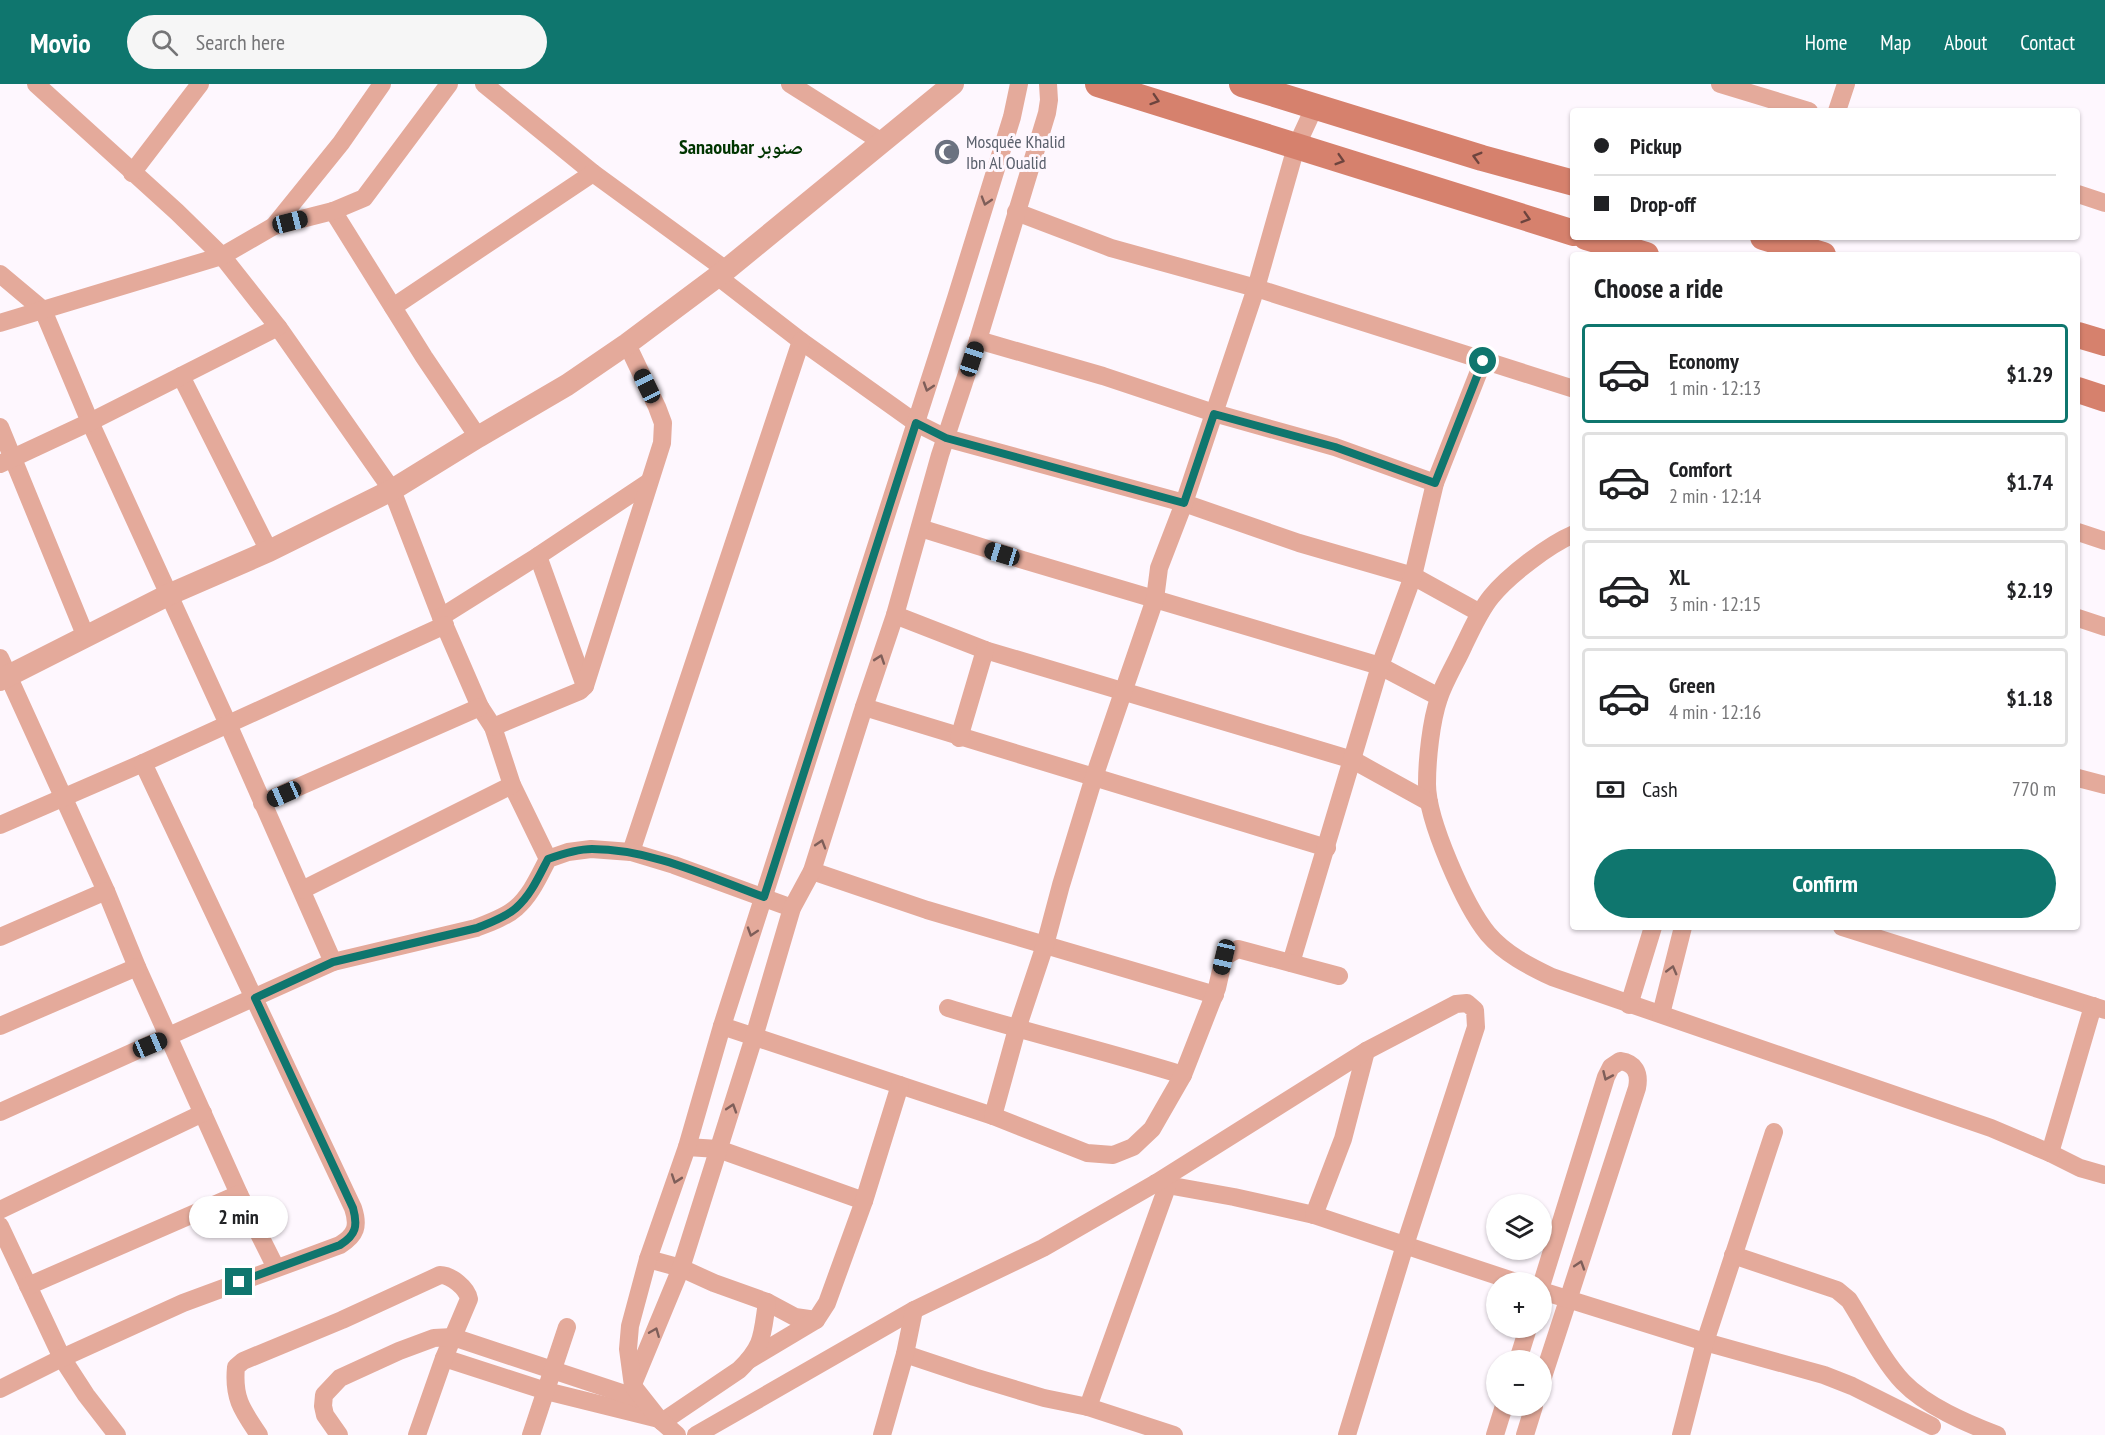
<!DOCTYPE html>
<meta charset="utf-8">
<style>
:root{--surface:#fff;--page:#f6f6f6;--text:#202124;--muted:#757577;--line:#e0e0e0;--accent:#0f766e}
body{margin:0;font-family:"PT Sans Narrow","Noto Naskh Arabic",sans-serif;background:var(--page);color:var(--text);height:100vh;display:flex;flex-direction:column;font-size:22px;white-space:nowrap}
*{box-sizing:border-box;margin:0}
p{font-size:20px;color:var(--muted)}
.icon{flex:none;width:33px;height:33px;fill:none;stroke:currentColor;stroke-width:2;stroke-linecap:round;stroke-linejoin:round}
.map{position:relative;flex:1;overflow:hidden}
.sheet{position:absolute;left:1570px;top:168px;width:510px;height:678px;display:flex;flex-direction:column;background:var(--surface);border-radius:6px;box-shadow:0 2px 4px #0004}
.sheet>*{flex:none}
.top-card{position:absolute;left:1570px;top:24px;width:510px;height:132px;border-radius:6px;box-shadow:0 2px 4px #0004;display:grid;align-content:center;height:132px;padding:0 24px;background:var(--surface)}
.buttons{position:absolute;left:1486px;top:1110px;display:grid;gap:12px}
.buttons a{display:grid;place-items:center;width:66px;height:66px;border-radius:50%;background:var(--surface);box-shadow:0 2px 4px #0004;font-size:30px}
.end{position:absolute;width:27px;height:27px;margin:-14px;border:8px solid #0f766e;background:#fff;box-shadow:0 0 0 3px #fff}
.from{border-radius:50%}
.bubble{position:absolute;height:42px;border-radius:21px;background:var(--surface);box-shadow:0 2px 4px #0004;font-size:20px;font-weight:700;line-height:42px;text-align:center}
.car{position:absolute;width:18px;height:36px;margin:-18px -9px;border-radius:8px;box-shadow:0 0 4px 2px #0007;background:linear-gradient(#222 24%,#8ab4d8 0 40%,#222 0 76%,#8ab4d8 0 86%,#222 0)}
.top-card b{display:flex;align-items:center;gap:21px;height:57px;font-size:22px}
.top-card b+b{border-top:2px solid var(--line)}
.top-card i{width:15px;height:15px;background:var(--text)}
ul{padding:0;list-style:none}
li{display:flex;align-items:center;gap:18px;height:99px;margin:0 12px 9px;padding:0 12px;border:3px solid var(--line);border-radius:6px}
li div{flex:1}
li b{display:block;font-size:22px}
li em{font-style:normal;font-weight:700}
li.selected{border-color:var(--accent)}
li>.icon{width:54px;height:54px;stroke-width:1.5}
h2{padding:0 24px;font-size:27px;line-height:72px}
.pay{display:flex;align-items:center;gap:15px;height:66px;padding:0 24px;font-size:22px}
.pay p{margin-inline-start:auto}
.primary-button{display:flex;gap:12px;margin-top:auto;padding:12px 24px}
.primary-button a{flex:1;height:69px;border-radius:36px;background:var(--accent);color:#fff;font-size:24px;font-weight:700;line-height:69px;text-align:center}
header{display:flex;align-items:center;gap:36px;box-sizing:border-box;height:84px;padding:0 30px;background:var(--accent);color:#fff}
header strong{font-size:28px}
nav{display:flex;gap:33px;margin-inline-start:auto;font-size:21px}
.search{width:420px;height:54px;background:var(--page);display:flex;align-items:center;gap:15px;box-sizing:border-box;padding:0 21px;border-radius:33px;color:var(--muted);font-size:22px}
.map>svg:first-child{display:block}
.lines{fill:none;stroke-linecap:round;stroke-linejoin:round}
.minor{stroke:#e4aa9b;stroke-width:18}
.tertiary{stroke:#e4aa9b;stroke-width:22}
.secondary{stroke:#d6816d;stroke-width:26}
.oneway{stroke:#6d443e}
.oneway2{stroke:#7e5e59}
.route{stroke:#0f766e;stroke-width:8}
.labels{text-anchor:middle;stroke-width:6;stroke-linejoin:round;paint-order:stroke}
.worship-label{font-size:18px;fill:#5b616d;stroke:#fef7fe;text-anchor:start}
.neighbourhood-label{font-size:20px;font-weight:bold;fill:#003500;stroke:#fef7fe}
</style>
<header>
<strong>Movio</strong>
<div class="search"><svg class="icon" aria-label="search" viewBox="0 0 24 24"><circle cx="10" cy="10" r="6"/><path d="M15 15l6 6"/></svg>Search here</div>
<nav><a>Home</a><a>Map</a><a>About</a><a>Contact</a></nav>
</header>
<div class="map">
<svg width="2105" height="1351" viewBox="0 0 2105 1351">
<rect width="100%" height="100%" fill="#fef7fe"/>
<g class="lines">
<g class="minor">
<path d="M36 0 177 128 222 172 278 243 392 406 441 533 480 623 493 643 512 701 548 775"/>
<path d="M484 0 593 89 726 186"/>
<path d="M790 0 882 58"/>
<path d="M1720 0 1809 27"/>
<path d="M1837 27 1846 0"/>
<path d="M132 89 200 0"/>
<path d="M2078 110 2105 119"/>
<path d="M333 127 424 273 478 353"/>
<path d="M1016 128 1111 164 1256 204 1574 305"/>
<path d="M274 142 341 59 382 0"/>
<path d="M0 190 43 226 90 338 228 640 333 878"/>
<path d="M717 192 801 257 916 339 946 354 1184 419 1299 459 1413 492 1480 529"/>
<path d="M393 223 593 89"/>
<path d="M0 239 222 172 274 142 333 127 364 114 449 0"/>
<path d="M978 256 1103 292 1214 329 1335 363 1435 399"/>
<path d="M181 292 269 467"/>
<path d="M0 343 86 553"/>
<path d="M0 380 90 338 278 243"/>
<path d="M920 444 1023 476 1380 582 1439 613"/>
<path d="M2078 448 2105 457"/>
<path d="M1574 450C1548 461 1508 492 1491 513 1479 528 1472 545 1464 561 1456 579 1445 596 1439 614 1431 637 1427 676 1427 700 1427 736 1465 822 1488 850 1505 870 1529 882 1552 893L1991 1044 2050 1069 2080 1084 2105 1091"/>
<path d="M538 472 585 602"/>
<path d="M895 531 985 566 1353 676 1429 718"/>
<path d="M441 533 538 472 649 398"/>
<path d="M2078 534 2105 543"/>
<path d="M0 574 106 807 137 883 239 1110 276 1184"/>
<path d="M864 623 1327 764"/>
<path d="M493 643 580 607 585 602 662 359 663 339 657 323 627 260"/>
<path d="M959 654 985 566"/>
<path d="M2078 694 2105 701"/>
<path d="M262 719 480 623"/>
<path d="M0 741 143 679 445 541"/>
<path d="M631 768 801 257"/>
<path d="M812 787 927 826 1215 911"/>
<path d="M302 806 512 701"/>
<path d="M1842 843 2105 926"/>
<path d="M0 853 106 807"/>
<path d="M1291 879 1380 582 1413 492 1435 399 1483 277"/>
<path d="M1629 921 1653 843"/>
<path d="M948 924C1026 948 1105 967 1183 991"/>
<path d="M1661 930 1683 843"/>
<path d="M0 942 137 883"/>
<path d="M722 942 993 1032 1087 1069 1113 1071 1133 1063 1152 1045 1183 991 1217 904 1224 873 1238 865 1339 892"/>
<path d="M0 1028 333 878 476 844C489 839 506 833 516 824 531 811 539 792 548 775L568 768 591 765 631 768 674 781 792 824"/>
<path d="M993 1032 1017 945 1045 861 1061 801 1094 693 1155 515 1159 484 1184 419 1256 204 1296 63 1314 24"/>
<path d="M687 1063 718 1065 864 1117"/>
<path d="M2050 1069 2093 922"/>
<path d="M1156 1099 1234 1113 1314 1131 1516 1198"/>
<path d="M0 1126 203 1029"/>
<path d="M1314 1131 1343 1055 1366 967"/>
<path d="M0 1142 62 1274 86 1311 117 1351"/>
<path d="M1733 1171 1837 1206 1849 1216C1865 1241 1883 1277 1903 1298 1926 1322 1966 1339 1997 1351"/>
<path d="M648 1175 681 1184 714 1199 767 1218 795 1233 816 1236"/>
<path d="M1542 1199 1606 993 1611 983 1620 977C1635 979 1640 989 1637 1004L1542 1296"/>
<path d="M28 1202 239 1110"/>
<path d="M1542 1207 1705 1258 1824 1291 1852 1302 1932 1342"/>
<path d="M905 1270 974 1293 1044 1314 1088 1323 1174 1351"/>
<path d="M444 1274 546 1307 659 1335"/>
<path d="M749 1276 816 1236 827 1219 864 1117 900 1001"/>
<path d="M1518 1276 1528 1244"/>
<path d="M633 1300 681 1184 754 953 792 824 812 787 864 623 895 531 940 371 978 256 1047 29 1049 16 1048 0"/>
<path d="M0 1305 62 1274 183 1219 340 1161C356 1151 359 1142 353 1124L143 679"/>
<path d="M1088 1323 1167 1103"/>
<path d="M662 1338 739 1286C764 1262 762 1251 767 1218"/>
<path d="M259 1351C242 1326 233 1314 236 1283L243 1277 342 1236 440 1191C451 1191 467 1204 469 1215L444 1274 417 1351"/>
<path d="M339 1351 325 1331 323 1322 324 1311 340 1294 399 1267 434 1254 453 1253 643 1316"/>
<path d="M531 1351 567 1243"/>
<path d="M677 1351 659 1335 633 1302 628 1265 630 1242 648 1175 687 1063 722 942 956 214 1012 33 1019 0"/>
<path d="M696 1351 914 1226 1043 1164 1156 1099 1366 967 1456 920 1467 919 1475 926 1476 943 1405 1161 1347 1351"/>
<path d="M882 1351 905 1270 914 1226"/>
<path d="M1495 1351 1504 1322"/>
<path d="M1525 1351 1534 1322"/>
<path d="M1681 1351 1705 1258 1774 1048"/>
</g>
<path class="tertiary" d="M0 596 168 511 269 467 392 406 478 353 567 301 627 260 726 186 953 0"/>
<g class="secondary">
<path d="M1098 0 1574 149"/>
<path d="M1242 0 1482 74 1574 99"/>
<path d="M1586 153 1646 171"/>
<path d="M1763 153 1823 171"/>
<path d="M2078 251 2105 259"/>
<path d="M2078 306 2105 315"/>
</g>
</g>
<defs><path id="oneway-chevron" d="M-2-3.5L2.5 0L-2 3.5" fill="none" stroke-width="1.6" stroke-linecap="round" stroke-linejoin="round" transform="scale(1.5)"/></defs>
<g class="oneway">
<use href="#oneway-chevron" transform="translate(1155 16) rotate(18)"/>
<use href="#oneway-chevron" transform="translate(1477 73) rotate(-164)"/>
<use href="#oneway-chevron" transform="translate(1340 76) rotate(17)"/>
<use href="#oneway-chevron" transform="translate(1526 134) rotate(17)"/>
</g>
<g class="oneway2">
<use href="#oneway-chevron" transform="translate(986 117) rotate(107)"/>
<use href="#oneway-chevron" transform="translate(928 303) rotate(108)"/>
<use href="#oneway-chevron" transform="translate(880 575) rotate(-71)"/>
<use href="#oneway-chevron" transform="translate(821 760) rotate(-73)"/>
<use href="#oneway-chevron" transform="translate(752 848) rotate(108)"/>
<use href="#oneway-chevron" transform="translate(1672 886) rotate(-75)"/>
<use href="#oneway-chevron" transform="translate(1607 992) rotate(114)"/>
<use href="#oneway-chevron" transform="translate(732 1024) rotate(-72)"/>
<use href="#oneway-chevron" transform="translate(676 1095) rotate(109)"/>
<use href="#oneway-chevron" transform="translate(1580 1181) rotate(-72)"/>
<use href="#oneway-chevron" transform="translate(655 1248) rotate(-68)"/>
</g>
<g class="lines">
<path class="route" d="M239 1198 340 1161C356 1151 358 1142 353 1124L255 914 333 878 477 844C489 839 506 833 516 824 531 811 539 792 548 775 562 770 577 765 592 765 651 765 709 793 764 813L916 339 946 354 1184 419 1214 330 1335 363 1435 399 1483 277"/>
</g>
<defs>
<g id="mosque-disc" transform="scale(1.35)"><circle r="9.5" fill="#6b7280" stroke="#fef7fe"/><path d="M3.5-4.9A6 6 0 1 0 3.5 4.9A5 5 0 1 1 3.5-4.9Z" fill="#fff"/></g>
</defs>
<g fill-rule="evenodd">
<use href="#mosque-disc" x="947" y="68"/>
</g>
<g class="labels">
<g class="worship-label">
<text x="966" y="64">Mosquée Khalid<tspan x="966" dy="21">Ibn Al Oualid</tspan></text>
</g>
<g class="neighbourhood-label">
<text x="741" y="70">Sanaoubar صنوبر</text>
</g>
</g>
</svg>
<div class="buttons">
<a><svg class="icon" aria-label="layers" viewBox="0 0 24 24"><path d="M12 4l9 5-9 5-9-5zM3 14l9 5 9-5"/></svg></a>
<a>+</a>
<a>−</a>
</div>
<i class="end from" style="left:1483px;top:277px"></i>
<i class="end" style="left:239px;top:1198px"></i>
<div class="bubble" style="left:189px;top:1112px;width:99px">2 min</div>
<i class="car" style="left:290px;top:138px;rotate:76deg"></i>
<i class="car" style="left:972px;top:275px;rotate:18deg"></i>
<i class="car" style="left:647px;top:302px;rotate:334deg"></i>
<i class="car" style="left:1002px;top:470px;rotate:287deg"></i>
<i class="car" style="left:284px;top:710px;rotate:246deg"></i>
<i class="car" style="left:1224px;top:873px;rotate:193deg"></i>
<i class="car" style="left:150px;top:961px;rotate:67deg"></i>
<div class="top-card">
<b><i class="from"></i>Pickup</b>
<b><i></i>Drop-off</b>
</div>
<section class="sheet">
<h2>Choose a ride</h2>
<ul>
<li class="selected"><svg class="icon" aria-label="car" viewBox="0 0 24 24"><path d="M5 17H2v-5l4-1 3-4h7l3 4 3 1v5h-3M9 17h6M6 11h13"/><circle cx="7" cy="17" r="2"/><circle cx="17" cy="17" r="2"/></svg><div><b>Economy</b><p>1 min · 12:13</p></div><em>$1.29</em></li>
<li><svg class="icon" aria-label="car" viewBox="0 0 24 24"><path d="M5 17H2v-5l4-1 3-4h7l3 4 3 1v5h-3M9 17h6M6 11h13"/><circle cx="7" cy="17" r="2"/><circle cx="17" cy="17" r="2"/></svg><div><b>Comfort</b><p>2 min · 12:14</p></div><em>$1.74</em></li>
<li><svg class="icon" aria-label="car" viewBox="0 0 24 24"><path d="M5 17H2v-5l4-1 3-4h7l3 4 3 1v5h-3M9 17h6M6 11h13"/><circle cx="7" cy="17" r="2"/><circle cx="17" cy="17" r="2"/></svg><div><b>XL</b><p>3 min · 12:15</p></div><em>$2.19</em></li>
<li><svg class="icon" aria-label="car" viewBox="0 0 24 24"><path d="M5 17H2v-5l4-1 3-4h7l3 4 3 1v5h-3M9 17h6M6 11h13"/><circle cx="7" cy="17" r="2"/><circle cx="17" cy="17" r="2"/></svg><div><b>Green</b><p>4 min · 12:16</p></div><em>$1.18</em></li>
</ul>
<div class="pay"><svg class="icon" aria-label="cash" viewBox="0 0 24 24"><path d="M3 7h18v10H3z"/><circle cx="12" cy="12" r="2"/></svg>Cash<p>770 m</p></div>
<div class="primary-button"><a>Confirm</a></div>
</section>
</div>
